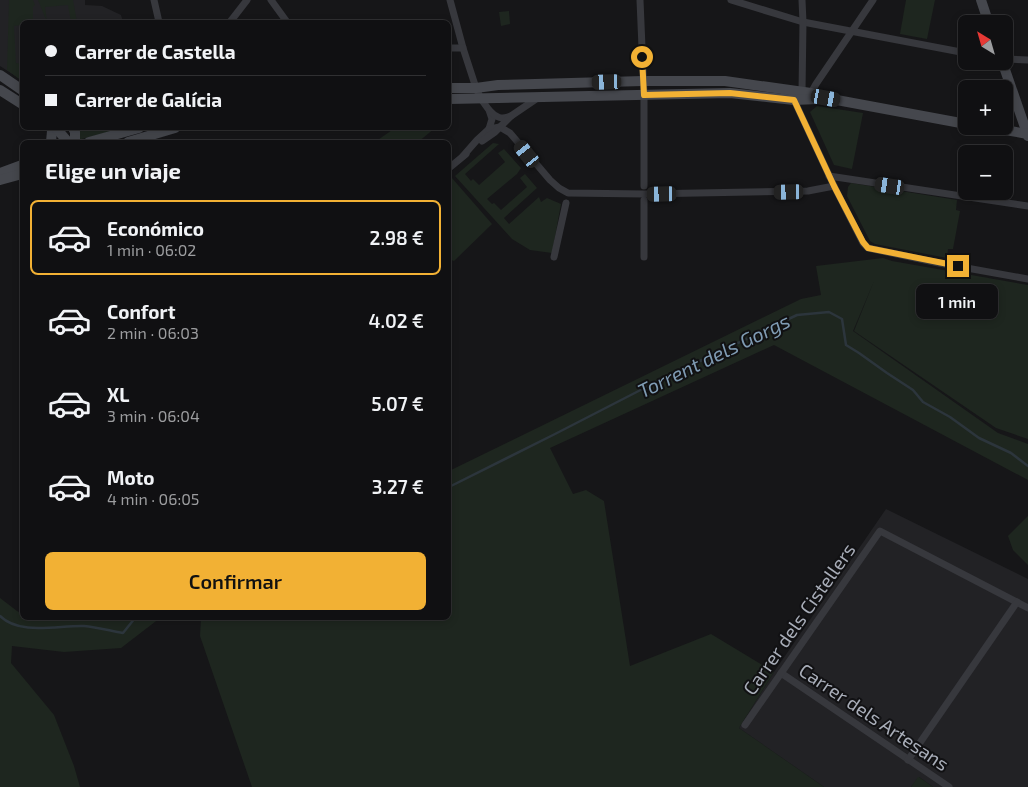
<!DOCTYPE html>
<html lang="es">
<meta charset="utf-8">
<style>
:root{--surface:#101012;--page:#1e1e20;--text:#f1f3f6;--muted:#9c9d9f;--line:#303032;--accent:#f2b134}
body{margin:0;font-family:"Exo 2",sans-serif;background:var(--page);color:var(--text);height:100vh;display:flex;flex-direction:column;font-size:19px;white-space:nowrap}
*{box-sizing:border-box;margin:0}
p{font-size:16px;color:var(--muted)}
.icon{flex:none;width:28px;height:28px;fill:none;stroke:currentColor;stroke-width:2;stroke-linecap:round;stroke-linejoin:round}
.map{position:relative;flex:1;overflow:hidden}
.side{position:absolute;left:20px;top:140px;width:431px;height:480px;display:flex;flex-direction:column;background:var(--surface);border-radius:8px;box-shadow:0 2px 8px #0003,0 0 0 1px var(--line)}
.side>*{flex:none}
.banner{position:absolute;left:20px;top:20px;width:431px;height:110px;border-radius:8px;box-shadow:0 2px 8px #0003,0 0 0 1px var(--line);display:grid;align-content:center;height:110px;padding:0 25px;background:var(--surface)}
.needle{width:32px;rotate:323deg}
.fabs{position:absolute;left:958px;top:15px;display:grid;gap:10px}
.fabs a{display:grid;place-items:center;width:55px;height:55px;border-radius:8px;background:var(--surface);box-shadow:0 2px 8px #0003,0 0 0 1px var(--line);font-size:25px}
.end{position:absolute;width:22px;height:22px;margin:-11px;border:6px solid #f2b134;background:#111;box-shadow:0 0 0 2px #111}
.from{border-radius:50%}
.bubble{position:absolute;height:35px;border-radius:8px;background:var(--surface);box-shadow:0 2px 8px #0003,0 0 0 1px var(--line);font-size:16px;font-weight:600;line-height:35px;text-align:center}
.car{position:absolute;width:15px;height:30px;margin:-15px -8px;border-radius:6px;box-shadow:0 0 4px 1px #0007;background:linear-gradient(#222 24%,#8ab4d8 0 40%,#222 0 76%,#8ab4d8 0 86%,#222 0)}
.banner b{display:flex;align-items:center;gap:18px;height:48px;font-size:19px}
.banner b+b{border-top:1px solid var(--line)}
.banner i{width:12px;height:12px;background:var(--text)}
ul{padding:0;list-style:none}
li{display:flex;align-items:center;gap:15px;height:75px;margin:0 10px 8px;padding:0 15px;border:2px solid transparent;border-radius:8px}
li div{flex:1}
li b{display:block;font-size:19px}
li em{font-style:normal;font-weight:600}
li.selected{border-color:var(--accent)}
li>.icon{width:45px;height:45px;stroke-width:1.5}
h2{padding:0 25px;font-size:22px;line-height:60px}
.primary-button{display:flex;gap:10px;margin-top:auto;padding:10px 25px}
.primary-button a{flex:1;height:58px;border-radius:8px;background:var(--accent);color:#111;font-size:20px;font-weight:600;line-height:58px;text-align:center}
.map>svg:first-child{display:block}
.built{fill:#222225}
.green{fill:#1e261f}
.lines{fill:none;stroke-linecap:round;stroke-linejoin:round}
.stream{stroke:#2c353c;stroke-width:2.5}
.street{stroke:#37383d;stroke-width:7}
.secondary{stroke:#45474d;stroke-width:10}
.route{stroke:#f2b134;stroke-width:6}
.labels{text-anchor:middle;stroke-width:4;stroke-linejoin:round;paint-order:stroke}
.street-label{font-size:19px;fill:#a8adb8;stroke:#111113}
.water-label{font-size:20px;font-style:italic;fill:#7f9bb3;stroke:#111113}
</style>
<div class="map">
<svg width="1028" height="787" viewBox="0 0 1028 787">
<rect width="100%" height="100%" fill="#161618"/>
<g class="built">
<path d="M0 0H85V5L102 6 121 15 123 22H22V80L0 66Z"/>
<path d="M886 509 1028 579V787H933L919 777 911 787H824L739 728 774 672Z"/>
</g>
<g class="green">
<path d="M9 0H33L35 5 33 7V22H22V25L14 26 16 63 22 64V81L7 70Z"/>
<path d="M38 0H73L77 22H71L68 5 45 7 47 22Z"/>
<path d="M906 0H935L927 39 900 34Z"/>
<path d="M509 11 510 24 501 26 499 12Z"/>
<path d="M817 106 863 113 852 169 834 165 810 112Z"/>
<path d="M76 128H95L113 130V131L78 140Z"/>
<path d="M395 128H435L418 142H375Z"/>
<path d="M493 143 499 144 465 174 471 181 473 179 479 185 505 162 498 153 504 149 521 168 517 174 487 199 492 204 494 203 501 210 527 187 520 178 525 174 537 188 504 218 509 224 539 197 541 202 547 198 561 204 552 253 530 250 512 239 455 176Z"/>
<path d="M1004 170 1012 171 1011 188 1009 189 1008 194H998V191H1004Z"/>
<path d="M451 177 492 224 454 261 449 259V179Z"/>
<path d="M851 183 957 200 956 210 960 211 953 249H948L947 258 875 244 870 241 847 196 848 187Z"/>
<path d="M883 258 892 261 1028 285V439L996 428 854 331 874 281 853 331 998 433 1028 444V480L774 345 550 448 573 494 586 490 604 501 630 666 711 634 774 672 739 728 824 787H252L200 636 201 618H449V471L801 299 821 295 816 266Z"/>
<path d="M1028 516V565L1013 550 1008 536Z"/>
<path d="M0 598 17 611 22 614V618H160L121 648 64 652 12 646 11 663 54 715 74 766 80 787H0Z"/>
<path d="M918 777H919L933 787H911Z"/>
</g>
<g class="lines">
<g class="stream">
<path d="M449 487 555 434 660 380 797 315 829 312 842 319 846 345 859 353 887 373 913 390 923 402 950 417 979 438 1011 453 1028 466"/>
<path d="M0 616C20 636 59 625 84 626 97 627 111 631 123 633L135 618"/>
</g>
<g class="street">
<path d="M154 0 159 22"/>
<path d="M271 0 287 22"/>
<path d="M450 0 463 48 476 88 481 99 489 110 492 119 489 129 477 140 463 156"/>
<path d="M640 0 644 95"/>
<path d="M731 0 803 22 966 53"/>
<path d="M230 22 247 0"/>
<path d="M449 48H463"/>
<path d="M1004 59 1028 60"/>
<path d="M802 92 803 22 802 0"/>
<path d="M811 93 816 84 873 0"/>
<path d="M794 100 834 186 863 243 868 248 939 263 1028 279"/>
<path d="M490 111C496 118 502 120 511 116"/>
<path d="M489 129 500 127 510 133 550 180 559 188 568 193 644 194 808 191 834 186"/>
<path d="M482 141 495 132 511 116 536 99"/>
<path d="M449 168 466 154"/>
<path d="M829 176 1028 206"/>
<path d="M644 186V98"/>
<path d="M554 257 566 203"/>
<path d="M644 257V200"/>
<path d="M781 673 949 787"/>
<path d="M745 725 880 531 1028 608"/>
<path d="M908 760 1017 602"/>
</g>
<g class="secondary">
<path d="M981 0 989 24"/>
<path d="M1002 61 1028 136"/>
<path d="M0 75 22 90"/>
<path d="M449 88H476L498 85 643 81H725L811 93 826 98 966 124"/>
<path d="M0 90 22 104"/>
<path d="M449 99 730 93 794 100 818 99"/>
<path d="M981 126 1028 134"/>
<path d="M51 128 52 131 51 142"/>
<path d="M56 128 68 142"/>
<path d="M73 128 75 132V142"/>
<path d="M89 142 139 128"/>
<path d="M128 142 175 128"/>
<path d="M0 173 22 165"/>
<path d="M0 180 22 174"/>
</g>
</g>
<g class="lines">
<path class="route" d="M642 57 644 95 730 93 794 100 834 186 863 242 868 248 958 266"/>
</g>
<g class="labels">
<g class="street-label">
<text transform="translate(799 619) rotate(-55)" y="7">Carrer dels Cistellers</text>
<text transform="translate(874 717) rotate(34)" y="7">Carrer dels Artesans</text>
</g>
<g class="water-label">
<text transform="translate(714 356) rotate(-26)" y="7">Torrent dels Gorgs</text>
</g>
</g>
</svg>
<div class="fabs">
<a><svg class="needle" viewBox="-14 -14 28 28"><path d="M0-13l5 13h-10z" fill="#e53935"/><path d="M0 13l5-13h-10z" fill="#9c9d9f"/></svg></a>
<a>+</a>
<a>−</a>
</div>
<i class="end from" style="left:642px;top:57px"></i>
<i class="end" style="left:958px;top:266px"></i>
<div class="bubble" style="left:916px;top:284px;width:82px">1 min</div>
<i class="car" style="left:607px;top:82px;rotate:268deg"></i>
<i class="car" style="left:826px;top:98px;rotate:100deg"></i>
<i class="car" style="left:527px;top:154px;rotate:321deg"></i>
<i class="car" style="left:890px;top:186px;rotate:279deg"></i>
<i class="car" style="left:789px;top:192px;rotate:269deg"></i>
<i class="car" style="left:662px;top:194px;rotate:269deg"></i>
<div class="banner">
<b><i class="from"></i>Carrer de Castella</b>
<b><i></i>Carrer de Galícia</b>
</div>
<section class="side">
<h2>Elige un viaje</h2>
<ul>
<li class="selected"><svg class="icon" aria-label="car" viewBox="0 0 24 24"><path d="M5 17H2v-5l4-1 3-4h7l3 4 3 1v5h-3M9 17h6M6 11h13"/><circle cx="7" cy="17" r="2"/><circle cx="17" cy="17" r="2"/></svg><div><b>Económico</b><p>1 min · 06:02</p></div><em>2.98 €</em></li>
<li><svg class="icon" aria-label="car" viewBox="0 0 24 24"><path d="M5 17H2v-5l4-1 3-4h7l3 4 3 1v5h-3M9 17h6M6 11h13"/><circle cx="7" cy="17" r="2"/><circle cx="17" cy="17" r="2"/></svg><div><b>Confort</b><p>2 min · 06:03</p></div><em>4.02 €</em></li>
<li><svg class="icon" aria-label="car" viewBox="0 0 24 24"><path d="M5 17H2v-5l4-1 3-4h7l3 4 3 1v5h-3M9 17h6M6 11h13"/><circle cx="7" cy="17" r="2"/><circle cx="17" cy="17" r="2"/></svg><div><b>XL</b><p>3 min · 06:04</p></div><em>5.07 €</em></li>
<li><svg class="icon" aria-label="car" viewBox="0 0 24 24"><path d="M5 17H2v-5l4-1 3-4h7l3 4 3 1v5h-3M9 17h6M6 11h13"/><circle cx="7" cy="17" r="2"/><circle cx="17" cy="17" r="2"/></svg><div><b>Moto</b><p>4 min · 06:05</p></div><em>3.27 €</em></li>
</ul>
<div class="primary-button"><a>Confirmar</a></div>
</section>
</div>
